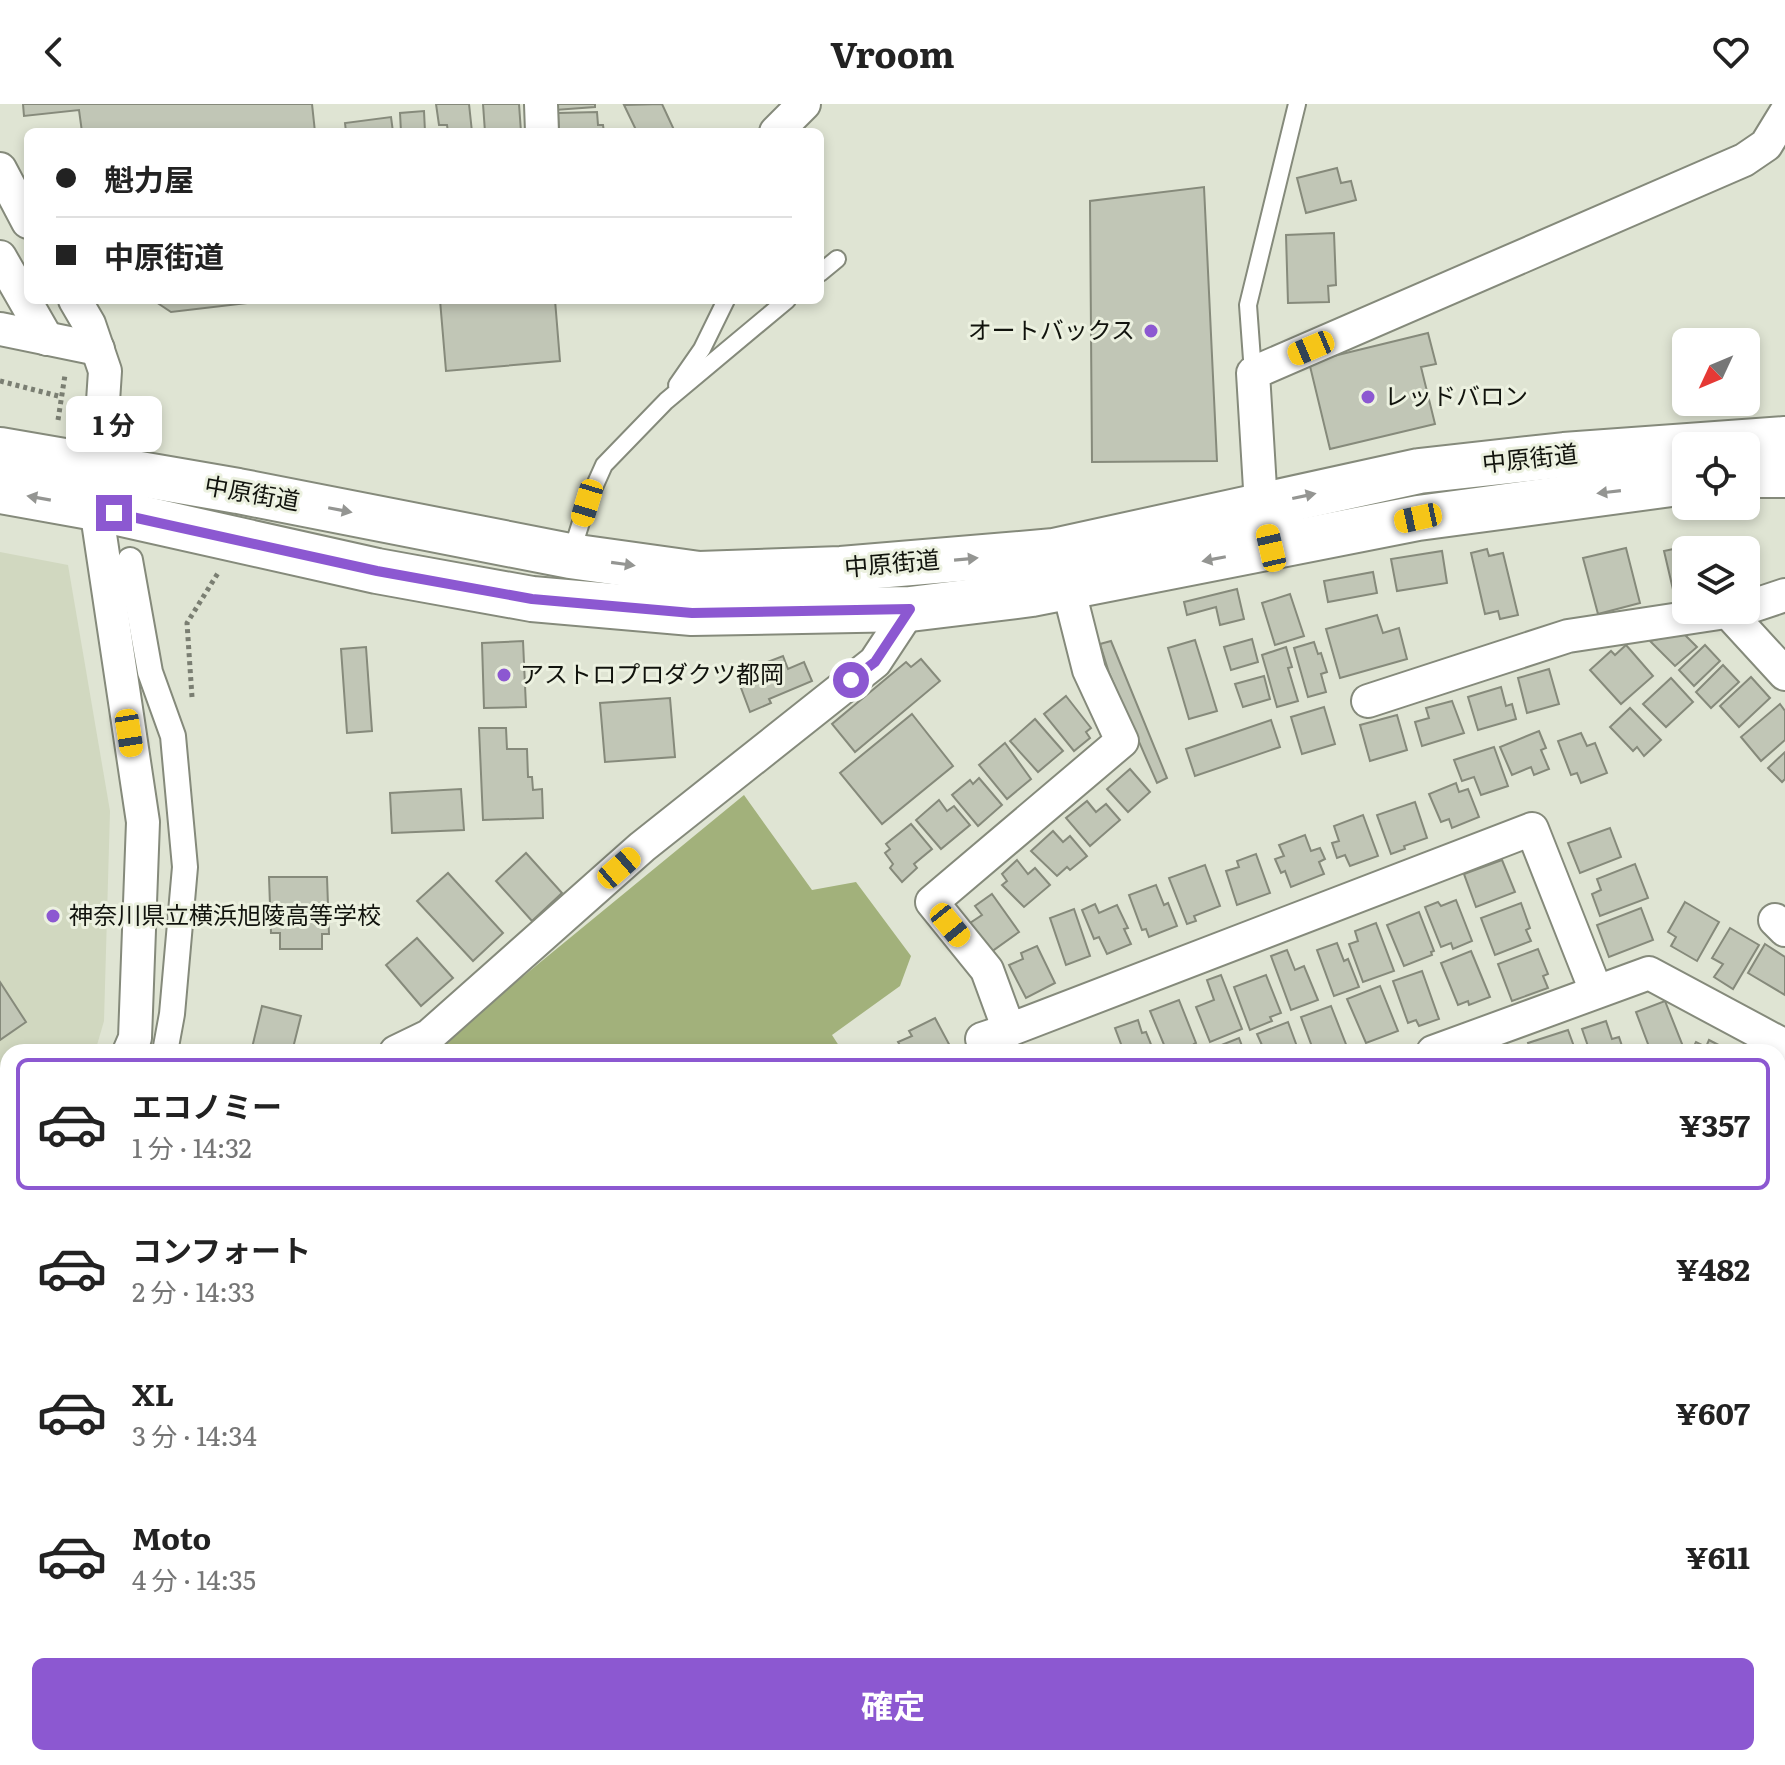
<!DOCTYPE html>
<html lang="ja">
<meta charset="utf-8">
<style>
:root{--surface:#fff;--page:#f6f6f6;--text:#222;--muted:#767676;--line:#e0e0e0;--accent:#8c58d1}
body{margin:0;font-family:Literata,"Noto Sans JP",serif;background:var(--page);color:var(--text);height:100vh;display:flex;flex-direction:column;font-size:30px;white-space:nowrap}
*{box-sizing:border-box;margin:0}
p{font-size:26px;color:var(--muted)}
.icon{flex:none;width:44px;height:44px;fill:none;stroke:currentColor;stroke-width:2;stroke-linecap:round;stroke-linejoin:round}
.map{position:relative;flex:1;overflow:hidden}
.panel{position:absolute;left:0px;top:940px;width:1786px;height:722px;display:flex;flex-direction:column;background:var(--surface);border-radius:24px 24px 0 0;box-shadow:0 4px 12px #0003}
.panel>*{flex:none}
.hud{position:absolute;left:24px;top:24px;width:800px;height:176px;border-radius:12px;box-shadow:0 4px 12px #0003;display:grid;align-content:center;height:176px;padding:0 32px;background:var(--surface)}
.needle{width:52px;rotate:226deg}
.fabs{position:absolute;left:1672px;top:224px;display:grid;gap:16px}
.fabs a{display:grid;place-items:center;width:88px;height:88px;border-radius:12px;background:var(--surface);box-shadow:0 4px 12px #0003;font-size:40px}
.end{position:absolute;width:36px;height:36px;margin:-18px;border:10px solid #8c58d1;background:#fff;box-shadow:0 0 0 4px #fff}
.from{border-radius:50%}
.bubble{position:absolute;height:56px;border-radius:12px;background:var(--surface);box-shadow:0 4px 12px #0003;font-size:26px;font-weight:700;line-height:56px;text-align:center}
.car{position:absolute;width:24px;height:48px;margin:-24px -12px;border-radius:10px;box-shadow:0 0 6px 2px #0007;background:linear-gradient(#f5c518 24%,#345 0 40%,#f5c518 0 76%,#345 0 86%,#f5c518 0)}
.hud b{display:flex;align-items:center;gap:28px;height:76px;font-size:30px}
.hud b+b{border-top:2px solid var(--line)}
.hud i{width:20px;height:20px;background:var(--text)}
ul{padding:14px 0 0;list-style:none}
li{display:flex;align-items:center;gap:24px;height:132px;margin:0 16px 12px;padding:0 16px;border:4px solid transparent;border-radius:12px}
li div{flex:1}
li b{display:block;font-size:30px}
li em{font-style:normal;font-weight:700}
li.on{border-color:var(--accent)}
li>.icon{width:72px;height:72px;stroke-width:1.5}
.button{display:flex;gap:16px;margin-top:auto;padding:16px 32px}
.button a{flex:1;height:92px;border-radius:12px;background:var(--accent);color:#fff;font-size:32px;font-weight:700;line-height:92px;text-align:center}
header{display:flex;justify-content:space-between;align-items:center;height:104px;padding:0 32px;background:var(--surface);font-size:36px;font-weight:700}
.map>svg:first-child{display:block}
.built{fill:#d1d8c0}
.green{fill:#c2cca9}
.forest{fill:#a2b17b}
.building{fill:#c1c6b6;stroke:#868a7b;stroke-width:2}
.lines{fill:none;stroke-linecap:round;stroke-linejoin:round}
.service-casing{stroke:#858a7b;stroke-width:20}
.pedestrian-casing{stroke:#858a7b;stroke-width:28}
.minor-casing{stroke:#858a7b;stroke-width:36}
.primary-casing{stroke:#858a7b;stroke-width:48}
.path{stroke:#7a7e72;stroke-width:5;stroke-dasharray:4 4;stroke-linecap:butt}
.service{stroke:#fff;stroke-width:16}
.pedestrian{stroke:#fff;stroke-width:24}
.minor{stroke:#fff;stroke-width:32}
.primary{stroke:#fff;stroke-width:44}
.oneway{fill:#949592}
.route{stroke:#8c58d1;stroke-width:10}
.poi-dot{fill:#8c58d1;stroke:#ecf1e0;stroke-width:3}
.labels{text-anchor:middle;stroke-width:6;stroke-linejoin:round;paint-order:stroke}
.poi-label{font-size:24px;fill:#11130d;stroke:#ecf1e0;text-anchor:start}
.street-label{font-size:24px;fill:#11130d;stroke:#ecf1e0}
</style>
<header><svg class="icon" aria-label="back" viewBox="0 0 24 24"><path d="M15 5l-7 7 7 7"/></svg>Vroom<svg class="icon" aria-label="heart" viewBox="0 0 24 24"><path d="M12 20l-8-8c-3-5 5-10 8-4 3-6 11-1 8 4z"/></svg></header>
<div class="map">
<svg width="1785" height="1661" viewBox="0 0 1785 1661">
<rect width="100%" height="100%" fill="#dfe4d3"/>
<path class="built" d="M0 448 68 461 110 707 104 917 95 948H8V1255L0 1283Z"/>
<path class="green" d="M796 1654H992L987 1661H790Z"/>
<g class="forest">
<path d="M744 691 812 786 856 778 911 852 900 882 832 931 843 948H428L436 944Z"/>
<path d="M0 1408 8 1410V1486L0 1526Z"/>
<path d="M992 1654H1310L1312 1661H987Z"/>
</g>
<g class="building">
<path d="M23 0H312L315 28H82L79 6 24 12Z"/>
<path d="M436 0H469L472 28H448L447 21H439Z"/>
<path d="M483 0H519L521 28H485Z"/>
<path d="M555 0H595V3L555 6Z"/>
<path d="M662 0 675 28H637L624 1Z"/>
<path d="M424 7 425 28H401L400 9Z"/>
<path d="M597 8 598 21H603L604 28H559L558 9Z"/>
<path d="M391 13 393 28H346L345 19Z"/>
<path d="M1337 64 1341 79 1351 77 1356 96 1306 109 1297 74Z"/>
<path d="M1204 83 1217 357 1092 358 1090 97Z"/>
<path d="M1334 129 1336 181 1328 182 1329 198 1288 199 1286 131Z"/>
<path d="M153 196H273L171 208Z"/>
<path d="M440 196H555L560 257 446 267Z"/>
<path d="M1428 229 1436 260 1421 263 1435 320 1330 345 1309 258Z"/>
<path d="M1706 438 1708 446H1686V492L1675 494 1664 447Z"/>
<path d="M1626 444 1640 499 1598 510 1583 454Z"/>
<path d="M1487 445 1489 452 1503 449 1518 511 1500 515 1498 507 1485 510 1471 449Z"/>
<path d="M1442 447 1447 479 1397 487 1391 455Z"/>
<path d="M1373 468 1377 489 1328 498 1324 477Z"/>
<path d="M1237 485 1244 515 1220 521 1216 503 1187 511 1184 498Z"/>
<path d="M1290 490 1304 532 1275 541 1262 499Z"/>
<path d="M1377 511 1383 529 1399 524 1407 555 1340 574 1326 525Z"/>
<path d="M1683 529 1697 543 1675 562 1650 537Z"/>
<path d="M1252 535 1258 558 1231 566 1224 543Z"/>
<path d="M1195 536 1217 607 1189 615 1168 544Z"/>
<path d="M523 537 526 603 484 604 482 539Z"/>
<path d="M1111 537 1167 674 1157 679 1109 569 1100 540Z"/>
<path d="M1314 538 1318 550 1321 549 1327 568 1321 570 1326 588 1308 593 1294 544Z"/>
<path d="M1626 541 1653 572 1621 600 1590 566 1611 547 1615 551Z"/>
<path d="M1705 541 1720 557 1694 582 1679 566Z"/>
<path d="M366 543 372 627 347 629 341 545Z"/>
<path d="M1286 543 1292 563 1288 564 1298 597 1277 603 1262 551Z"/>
<path d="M783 552 788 565 804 558 812 577 769 595 771 599 750 608 734 565 742 562 744 567Z"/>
<path d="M921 555 940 577 855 648 832 620 906 558 911 563Z"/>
<path d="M1723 561 1739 578 1711 604 1696 588Z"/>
<path d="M1549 565 1559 600 1527 609 1518 574Z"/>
<path d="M1264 572 1270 595 1243 603 1235 580Z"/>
<path d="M1751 573 1770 594 1739 623 1720 602Z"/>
<path d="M1671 574 1693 598 1666 623 1643 600Z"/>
<path d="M1501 583 1506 602 1512 600 1516 615 1478 626 1468 593Z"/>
<path d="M1066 592 1091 624 1086 628 1090 634 1074 647 1044 610Z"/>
<path d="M670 594 675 653 605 658 600 599Z"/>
<path d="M1452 597 1464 629 1422 642 1415 618 1429 614 1426 604Z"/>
<path d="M1780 600 1785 607V636L1761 657 1741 633Z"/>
<path d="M1324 603 1335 640 1302 650 1291 613Z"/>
<path d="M1630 604 1661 636 1644 652 1637 643 1633 647 1610 623Z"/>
<path d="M912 610 953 662 882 720 840 669Z"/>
<path d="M1397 611 1407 646 1370 657 1360 621Z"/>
<path d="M1035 615 1063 647 1038 668 1010 637Z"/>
<path d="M1271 616 1280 643 1195 672 1186 645Z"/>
<path d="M479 624H506L507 645H527L528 673H532L533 686 542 685 543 714 483 716Z"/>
<path d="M1539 627 1546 644 1541 646 1549 665 1534 671 1531 663 1512 671 1500 643Z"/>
<path d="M1581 629 1587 642 1595 639 1607 669 1581 679 1577 669 1571 671 1558 637Z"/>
<path d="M1005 639 1031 675 1007 695 979 661Z"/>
<path d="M1494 643 1508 682 1481 691 1474 673 1462 677 1454 656Z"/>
<path d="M1785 648V675L1782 678 1768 664Z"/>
<path d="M1130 665 1150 688 1128 708 1107 685Z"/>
<path d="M979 674 1002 701 978 722 952 691 970 676 973 680Z"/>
<path d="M1456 679 1459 688 1468 685 1479 713 1452 724 1449 715 1441 718 1429 690Z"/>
<path d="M461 685 464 726 392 729 390 689Z"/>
<path d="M939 696 947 707 954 702 970 721 941 745 916 716Z"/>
<path d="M1087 697 1096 708 1106 700 1120 716 1090 742 1066 714Z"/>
<path d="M1415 698 1427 734 1404 742 1405 745 1391 750 1377 711Z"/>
<path d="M1363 711 1378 752 1350 762 1345 751 1337 754 1332 739 1339 737 1334 722Z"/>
<path d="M911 720 932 745 914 760 917 764 902 778 890 764 893 760 885 749 890 745 886 740Z"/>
<path d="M1610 724 1621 753 1580 769 1568 739Z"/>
<path d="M1053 727 1063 738 1070 732 1087 752 1070 766 1067 763 1057 772 1031 747Z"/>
<path d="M1305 731 1311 747 1320 744 1325 755 1319 758 1324 770 1291 783 1285 767 1281 769 1275 755 1284 752 1279 741Z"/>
<path d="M526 749 562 789 532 817 496 777Z"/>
<path d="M1256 750 1270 789 1237 801 1226 767 1239 763 1237 757Z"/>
<path d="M1017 756 1028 770 1035 764 1050 781 1024 803 1002 781 1007 777 1002 770Z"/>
<path d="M1502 756 1515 788 1476 803 1464 770Z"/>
<path d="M1635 760 1648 794 1600 812 1592 790 1601 786 1597 775Z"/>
<path d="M1205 761 1220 802 1194 812 1196 817 1187 820 1169 774Z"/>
<path d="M448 769 503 829 473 857 417 797Z"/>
<path d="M269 773H327L329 830H322V845H280V829H271Z"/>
<path d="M1156 781 1164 801 1168 799 1177 822 1149 833 1146 825 1142 826 1129 791Z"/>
<path d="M992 790 1019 828 991 848 970 819 982 811 975 802Z"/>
<path d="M1456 796 1472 837 1453 845 1451 839 1441 843 1425 803 1438 798 1441 802Z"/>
<path d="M1685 798 1719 818 1697 857 1671 842 1676 833 1668 828Z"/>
<path d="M1521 799 1530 824 1526 826 1531 837 1495 851 1481 814Z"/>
<path d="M1095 800 1099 809 1117 801 1128 824 1124 825 1131 840 1107 850 1099 833 1094 835 1082 806Z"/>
<path d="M1641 804 1653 836 1609 853 1597 821Z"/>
<path d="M1074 805 1090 852 1066 861 1050 814Z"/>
<path d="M1419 808 1434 847 1431 848 1432 851 1404 862 1387 821Z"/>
<path d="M1376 819 1394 867 1363 878 1349 840 1358 837 1355 827Z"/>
<path d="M1730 824 1759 841 1733 885 1714 873 1723 860 1712 854Z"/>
<path d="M417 834 453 874 421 902 386 861Z"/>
<path d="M1337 839 1344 857 1348 855 1359 883 1334 892 1317 846Z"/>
<path d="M1765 840 1785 853V891L1748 869Z"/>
<path d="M1037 842 1055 879 1026 894 1009 861 1023 855 1021 849Z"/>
<path d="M1538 845 1548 870 1543 872 1548 884 1512 897 1498 860Z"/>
<path d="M1287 846 1295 866 1304 862 1318 896 1291 906 1271 852Z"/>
<path d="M1471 847 1490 893 1469 901 1468 897 1458 901 1441 859Z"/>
<path d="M1422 867 1439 915 1419 922 1416 916 1408 919 1393 877Z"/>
<path d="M1221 871 1242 925 1210 938 1196 903 1214 896 1207 876Z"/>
<path d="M1266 871 1281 909 1270 913 1272 917 1250 926 1234 883Z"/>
<path d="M0 878 26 918 0 936Z"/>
<path d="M1380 882 1398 927 1366 939 1347 895Z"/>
<path d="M1179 896 1196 939 1194 940 1196 944 1185 948H1167L1150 907Z"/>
<path d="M1665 897 1684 945 1675 948H1651L1636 908Z"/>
<path d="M262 902 301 912 292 948H251Z"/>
<path d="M1331 902 1349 948H1314L1301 913Z"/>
<path d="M935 914 950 942 939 948H904L898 938 912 932 909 927Z"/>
<path d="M1138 916 1142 929 1146 928 1154 948H1124L1115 924Z"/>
<path d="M1606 917 1612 935 1619 933 1624 948H1590L1582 925Z"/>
<path d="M1288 918 1299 948H1265L1257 930Z"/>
<path d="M1568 926 1576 948H1531L1528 939Z"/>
<path d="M1239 934 1244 947 1248 945 1249 948H1209V946Z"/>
<path d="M1709 936 1732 948H1691L1696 938 1706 943Z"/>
<path d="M1785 980V1029L1778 1026V993Z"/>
<path d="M1778 1072 1785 1076V1114L1778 1110Z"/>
<path d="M1778 1122 1785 1127V1137L1778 1146Z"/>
<path d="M1785 1191V1221H1778V1192Z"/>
<path d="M664 1654H713L720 1661H671Z"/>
<path d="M1748 1654H1775V1659L1748 1661Z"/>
</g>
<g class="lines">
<g class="service-casing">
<g id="service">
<path d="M820 169 837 155"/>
<path d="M1253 269 1248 201 1297 0"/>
<path d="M677 281 702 245 726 196"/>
<path d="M571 450 587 399 604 361 666 297 787 196"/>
<path d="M24 1661 26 1654"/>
</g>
</g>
<g class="pedestrian-casing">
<g id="pedestrian">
<path d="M130 456 150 568 173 632 185 763 172 910 165 948"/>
<path d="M7 1661 9 1654"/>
</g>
</g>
<g class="minor-casing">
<g id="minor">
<path d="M541 0 542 28"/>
<path d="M776 28 804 0"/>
<path d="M0 65 28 118"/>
<path d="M0 153 47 235"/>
<path d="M75 196 89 220 105 267 96 404 143 718 135 934 129 948"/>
<path d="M0 225 98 245"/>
<path d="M1266 422 1261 401 1253 269 1744 56 1766 41 1785 10"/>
<path d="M1068 483 1089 566 1122 637 932 798 987 866 1009 926 1532 725 1596 887"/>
<path d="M1746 504 1785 491"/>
<path d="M1729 509 1785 570"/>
<path d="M1368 597 1568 532 1739 506"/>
<path d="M1775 816 1785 826"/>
<path d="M396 948 429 932 642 743 875 558 910 505"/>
<path d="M988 948 982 935 1009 926"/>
<path d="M1433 948 1649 869 1785 942"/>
<path d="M1778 1169 1785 1167"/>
<path d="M0 1341 8 1334"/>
<path d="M1778 1368 1785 1369"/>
<path d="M1778 1562H1785"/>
<path d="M176 1654 179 1661"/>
<path d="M647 1654V1661"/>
<path d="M1629 1654 1631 1661"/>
<path d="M769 1661 775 1654"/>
</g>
</g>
<g class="primary-casing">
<g id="primary">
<path d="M0 346 238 387 570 452 699 470 841 465 1054 447 1419 367 1564 351 1785 335"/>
<path d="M1746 371H1785"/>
<path d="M0 387 96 404 377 467 532 495 692 509 910 505 1032 490 1418 414 1686 378"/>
</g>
</g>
<g class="path">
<path d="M0 277 62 293"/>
<path d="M58 316 65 271"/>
<path d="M192 593 187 519 218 469"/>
<path d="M0 1384 8 1386"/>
</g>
<use href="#service" class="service"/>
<use href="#pedestrian" class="pedestrian"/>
<use href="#minor" class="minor"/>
<use href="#primary" class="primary"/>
</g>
<defs><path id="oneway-solid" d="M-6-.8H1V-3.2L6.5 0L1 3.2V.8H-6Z" transform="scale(2)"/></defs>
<g class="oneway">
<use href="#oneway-solid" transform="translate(1609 388) rotate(173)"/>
<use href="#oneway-solid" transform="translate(1304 392) rotate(-12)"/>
<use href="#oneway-solid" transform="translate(39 394) rotate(-170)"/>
<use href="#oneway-solid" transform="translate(340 406) rotate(11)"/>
<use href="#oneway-solid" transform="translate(966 455) rotate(-5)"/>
<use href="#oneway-solid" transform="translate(1214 455) rotate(169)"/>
<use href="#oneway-solid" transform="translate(623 460) rotate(8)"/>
</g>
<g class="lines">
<path class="route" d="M114 409 377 467 532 495 692 509 910 505 875 558 851 576"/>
</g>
<g class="poi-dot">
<circle cx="1151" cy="227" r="8"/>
<circle cx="1368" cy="293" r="8"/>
<circle cx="504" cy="571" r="8"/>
<circle cx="53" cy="812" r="8"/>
</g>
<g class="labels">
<g class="poi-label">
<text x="1135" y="235" text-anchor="end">オートバックス</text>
<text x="1384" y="301">レッドバロン</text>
<text x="520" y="579">アストロプロダクツ都岡</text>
<text x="69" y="820">神奈川県立横浜旭陵高等学校</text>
</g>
<g class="street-label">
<text transform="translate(1530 355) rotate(-6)" y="8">中原街道</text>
<text transform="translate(252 390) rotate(10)" y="8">中原街道</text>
<text transform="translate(892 460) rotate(-5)" y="8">中原街道</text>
</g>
</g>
</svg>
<div class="fabs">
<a><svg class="needle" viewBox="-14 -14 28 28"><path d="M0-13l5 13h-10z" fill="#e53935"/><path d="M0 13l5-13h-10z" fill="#767676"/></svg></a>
<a><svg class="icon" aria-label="locate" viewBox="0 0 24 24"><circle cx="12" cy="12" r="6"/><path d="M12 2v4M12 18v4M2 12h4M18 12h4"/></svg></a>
<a><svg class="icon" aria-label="layers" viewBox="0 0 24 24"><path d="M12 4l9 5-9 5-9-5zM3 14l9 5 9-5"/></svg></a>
</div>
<i class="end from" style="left:851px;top:576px"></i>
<i class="end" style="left:114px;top:409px"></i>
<div class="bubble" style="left:66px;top:292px;width:96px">1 分</div>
<i class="car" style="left:1311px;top:244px;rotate:247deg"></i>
<i class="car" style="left:587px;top:399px;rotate:197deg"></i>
<i class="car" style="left:1418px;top:414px;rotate:258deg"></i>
<i class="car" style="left:1271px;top:444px;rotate:347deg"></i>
<i class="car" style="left:129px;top:629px;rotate:171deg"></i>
<i class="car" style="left:619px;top:764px;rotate:49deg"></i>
<i class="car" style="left:950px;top:821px;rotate:141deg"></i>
<div class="hud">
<b><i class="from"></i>魁力屋</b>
<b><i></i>中原街道</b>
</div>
<section class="panel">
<ul>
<li class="on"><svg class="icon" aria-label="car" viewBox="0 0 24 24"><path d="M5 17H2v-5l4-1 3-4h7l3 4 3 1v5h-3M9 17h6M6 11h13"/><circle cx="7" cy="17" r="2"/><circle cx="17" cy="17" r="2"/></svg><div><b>エコノミー</b><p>1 分 · 14:32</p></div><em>¥357</em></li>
<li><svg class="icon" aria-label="car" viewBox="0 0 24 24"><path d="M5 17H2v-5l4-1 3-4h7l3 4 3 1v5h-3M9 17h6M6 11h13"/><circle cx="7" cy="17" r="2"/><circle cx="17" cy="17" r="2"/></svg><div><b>コンフォート</b><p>2 分 · 14:33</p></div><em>¥482</em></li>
<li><svg class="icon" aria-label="car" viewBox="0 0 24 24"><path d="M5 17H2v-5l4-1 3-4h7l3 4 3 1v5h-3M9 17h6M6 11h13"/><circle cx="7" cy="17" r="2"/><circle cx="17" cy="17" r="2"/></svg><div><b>XL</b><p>3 分 · 14:34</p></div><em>¥607</em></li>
<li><svg class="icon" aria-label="car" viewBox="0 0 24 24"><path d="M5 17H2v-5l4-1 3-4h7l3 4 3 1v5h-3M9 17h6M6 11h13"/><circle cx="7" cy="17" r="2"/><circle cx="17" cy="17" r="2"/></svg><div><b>Moto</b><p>4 分 · 14:35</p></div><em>¥611</em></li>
</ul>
<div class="button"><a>確定</a></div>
</section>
</div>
